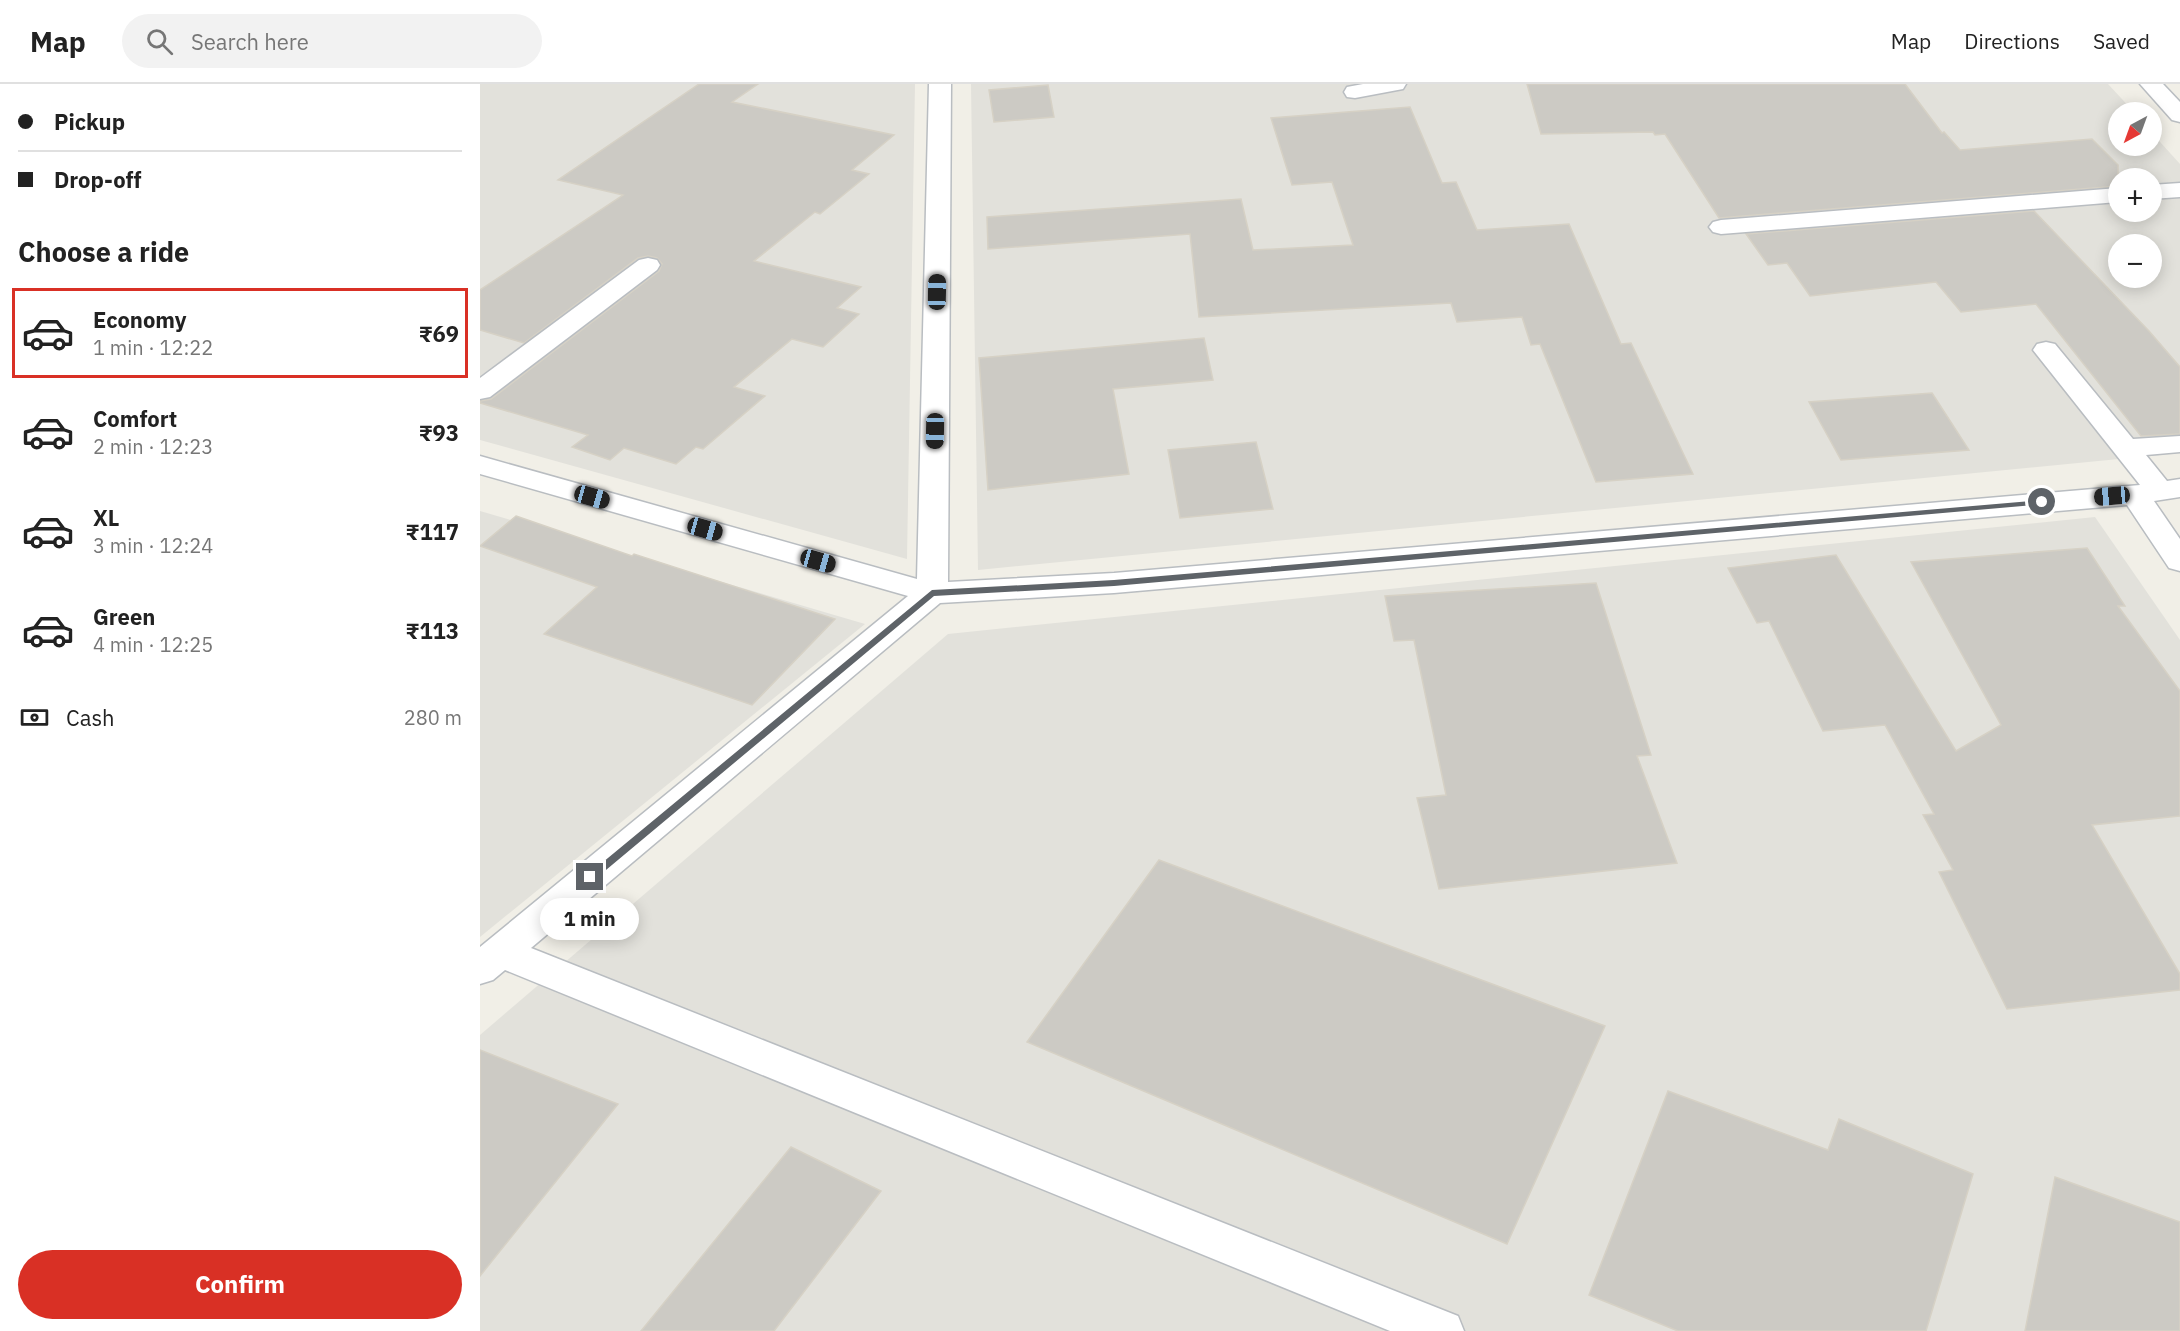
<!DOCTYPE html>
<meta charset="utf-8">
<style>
:root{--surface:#fff;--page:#f2f2f2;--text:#222;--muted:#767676;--line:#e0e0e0;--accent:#d93025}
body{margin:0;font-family:"IBM Plex Sans",sans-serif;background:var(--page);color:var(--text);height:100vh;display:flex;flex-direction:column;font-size:22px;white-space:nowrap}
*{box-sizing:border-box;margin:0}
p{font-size:20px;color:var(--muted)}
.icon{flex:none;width:33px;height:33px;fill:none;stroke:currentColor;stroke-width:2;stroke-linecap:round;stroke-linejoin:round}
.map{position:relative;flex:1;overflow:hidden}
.side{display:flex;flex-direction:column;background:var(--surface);width:480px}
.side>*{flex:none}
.guide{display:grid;align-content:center;height:132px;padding:0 18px;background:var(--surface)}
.needle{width:39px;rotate:221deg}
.tools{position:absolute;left:1628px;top:18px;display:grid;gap:12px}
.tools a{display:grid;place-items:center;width:54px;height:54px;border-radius:50%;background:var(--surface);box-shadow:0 3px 15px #0003;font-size:30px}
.end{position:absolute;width:27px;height:27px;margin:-14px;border:8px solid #5e6368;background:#fff;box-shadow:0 0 0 3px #fff}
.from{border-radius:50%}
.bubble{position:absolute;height:42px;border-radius:21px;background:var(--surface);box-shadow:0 3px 15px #0003;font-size:20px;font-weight:700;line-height:42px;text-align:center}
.car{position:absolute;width:18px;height:36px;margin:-18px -9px;border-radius:8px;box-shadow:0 0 4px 2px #0007;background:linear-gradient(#222 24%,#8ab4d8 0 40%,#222 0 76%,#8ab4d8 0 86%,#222 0)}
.guide b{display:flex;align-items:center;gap:21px;height:57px;font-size:22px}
.guide b+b{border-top:2px solid var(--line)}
.guide i{width:15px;height:15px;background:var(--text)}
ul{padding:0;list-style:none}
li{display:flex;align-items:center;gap:18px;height:90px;margin:0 12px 9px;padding:0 6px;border:3px solid transparent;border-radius:0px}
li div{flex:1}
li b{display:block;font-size:22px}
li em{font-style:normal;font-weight:700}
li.selected{border-color:var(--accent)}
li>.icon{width:54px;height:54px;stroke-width:1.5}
h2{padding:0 18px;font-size:27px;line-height:72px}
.pay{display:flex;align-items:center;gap:15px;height:66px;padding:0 18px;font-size:22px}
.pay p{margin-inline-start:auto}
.cta{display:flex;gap:12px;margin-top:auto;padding:12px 18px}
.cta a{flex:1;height:69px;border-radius:36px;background:var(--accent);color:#fff;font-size:24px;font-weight:700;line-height:69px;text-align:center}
header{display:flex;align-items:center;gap:36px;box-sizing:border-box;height:84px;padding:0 30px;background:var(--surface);border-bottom:2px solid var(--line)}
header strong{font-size:28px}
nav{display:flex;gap:33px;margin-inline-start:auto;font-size:21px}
.search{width:420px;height:54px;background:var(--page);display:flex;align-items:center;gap:15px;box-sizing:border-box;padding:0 21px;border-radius:33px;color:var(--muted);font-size:22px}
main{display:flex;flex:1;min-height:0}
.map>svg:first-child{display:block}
.industrial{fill:#e2e1db;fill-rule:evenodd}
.building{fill:#cccac4;stroke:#d6d1c5;stroke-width:1.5}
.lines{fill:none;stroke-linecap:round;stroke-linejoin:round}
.minor-casing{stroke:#b9bdc1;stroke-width:3}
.minor{fill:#fff;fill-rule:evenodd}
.route{fill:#5e6368}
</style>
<header>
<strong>Map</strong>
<div class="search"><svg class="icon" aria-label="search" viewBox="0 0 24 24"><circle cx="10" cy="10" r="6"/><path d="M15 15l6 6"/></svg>Search here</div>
<nav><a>Map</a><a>Directions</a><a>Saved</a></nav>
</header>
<main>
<section class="side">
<div class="guide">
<b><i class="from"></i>Pickup</b>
<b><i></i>Drop-off</b>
</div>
<h2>Choose a ride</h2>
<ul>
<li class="selected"><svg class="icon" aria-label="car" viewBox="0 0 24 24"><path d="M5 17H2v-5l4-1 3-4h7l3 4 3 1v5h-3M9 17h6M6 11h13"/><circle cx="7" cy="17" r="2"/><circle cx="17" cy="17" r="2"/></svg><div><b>Economy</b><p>1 min · 12:22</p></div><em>₹69</em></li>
<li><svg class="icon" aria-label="car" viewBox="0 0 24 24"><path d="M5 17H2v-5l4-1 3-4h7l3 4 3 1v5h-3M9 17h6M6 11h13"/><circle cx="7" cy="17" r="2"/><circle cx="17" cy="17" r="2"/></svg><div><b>Comfort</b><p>2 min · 12:23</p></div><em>₹93</em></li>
<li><svg class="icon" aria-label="car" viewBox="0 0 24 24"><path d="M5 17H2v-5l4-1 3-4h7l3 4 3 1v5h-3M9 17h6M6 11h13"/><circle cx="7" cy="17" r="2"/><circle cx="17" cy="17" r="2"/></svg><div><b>XL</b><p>3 min · 12:24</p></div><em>₹117</em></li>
<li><svg class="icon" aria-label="car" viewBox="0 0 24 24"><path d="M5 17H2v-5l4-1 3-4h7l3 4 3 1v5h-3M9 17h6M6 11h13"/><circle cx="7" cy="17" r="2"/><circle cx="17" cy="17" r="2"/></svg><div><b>Green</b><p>4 min · 12:25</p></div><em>₹113</em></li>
</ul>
<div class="pay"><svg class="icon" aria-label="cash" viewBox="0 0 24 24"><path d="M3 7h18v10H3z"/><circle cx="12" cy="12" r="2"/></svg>Cash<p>280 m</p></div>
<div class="cta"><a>Confirm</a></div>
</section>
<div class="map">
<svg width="1700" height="1247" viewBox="0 0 1700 1247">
<rect width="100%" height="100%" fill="#f1efe7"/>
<g class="industrial">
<path d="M0 0H435L427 475 0 356Z"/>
<path d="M491 0H1628L1654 28H1638V62H1671V48L1700 80V369L498 486ZM1638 94H1671V128H1638ZM1638 160H1671V194H1638Z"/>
<path d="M0 427 385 540 0 853Z"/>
<path d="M1615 433 1700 556V1247H0V951L468 550Z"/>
</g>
<g class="building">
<path d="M219 0H278L252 18 414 51 372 86 389 90 340 130 335 128 274 177 381 203 357 224 379 230 343 263 312 255 254 303 285 312 223 365 216 363 196 380 144 364 130 376 92 363 108 351 0 319V317L11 315 179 187 182 180 177 174 168 172 158 174 44 259 0 246V206L143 111 78 96Z"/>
<path d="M1047 0H1425L1462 49 1464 48 1480 66 1612 55 1638 81V102L1239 134 1185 50 1175 51 1173 48 1061 50Z"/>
<path d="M568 1 574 33 514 38 509 6Z"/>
<path d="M930 23 962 99 976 98 997 146 1089 140 1141 260 1151 259 1213 390 1116 398 1060 260 1051 261 1042 233 977 238 971 219 719 233 710 150 508 165 507 133 761 115 773 166 873 161 852 98 812 101 791 34Z"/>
<path d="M1554 127 1669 247 1700 283V350L1661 352 1556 220 1481 228 1456 198 1330 212 1307 179 1288 181 1266 150Z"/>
<path d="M724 254 733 296 633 305 649 390 508 406 499 274Z"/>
<path d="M1452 309 1489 366 1361 376 1329 318Z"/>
<path d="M776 358 793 425 700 434 688 366Z"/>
<path d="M36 432 152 472 154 470 355 535 272 621 64 550 117 503 0 462Z"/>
<path d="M1607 464 1645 522H1638L1700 607V732L1612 741 1700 890V906L1527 925 1459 788 1473 786 1443 731 1454 730 1405 641 1343 647 1289 537 1277 539 1248 484 1356 471 1476 667 1521 641 1431 478Z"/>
<path d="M1116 499 1171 671 1157 672 1197 779 959 805 937 714 966 711 934 556 914 557 905 512Z"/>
<path d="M679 776 1125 942 1027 1160 547 958Z"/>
<path d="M0 966 138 1020 0 1192Z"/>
<path d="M1188 1007 1348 1066 1359 1035 1493 1090 1446 1247H1198L1109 1211Z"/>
<path d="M311 1063 401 1107 294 1247H161Z"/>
<path d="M1575 1093 1700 1138V1247H1545Z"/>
</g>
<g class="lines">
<g class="minor-casing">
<g id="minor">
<path d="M449 0H471L468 498 634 489 1660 401 1553 266 1557 260 1566 258 1575 260 1653 355 1700 352V368L1666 371 1687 397 1700 395V413L1674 417 1700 455V487L1689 484 1647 421 634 509 460 519 51 864 978 1232 984 1247H910L25 886 13 896 0 900V863L428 512 0 390V372L437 495Z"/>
<path d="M883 0H926L923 5 875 14 867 13 864 8 867 3Z"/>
<path d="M1660 0H1683L1700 18V38L1692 36Z"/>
<path d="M1700 99V113L1671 115V101Z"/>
<path d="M1638 104V118L1241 150 1233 148 1229 143 1233 138 1241 136Z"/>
<path d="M168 174 177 176 180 181 177 186 10 313 0 315V294L159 176Z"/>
</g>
</g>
<use href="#minor" class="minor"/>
</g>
<path class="route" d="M1562 416 1567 418 1565 420 634 502 454 512 114 796H106L105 793 452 506 634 496Z"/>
</svg>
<div class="tools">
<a><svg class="needle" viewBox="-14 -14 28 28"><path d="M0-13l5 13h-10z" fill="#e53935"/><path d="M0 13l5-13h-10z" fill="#767676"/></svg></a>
<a>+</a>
<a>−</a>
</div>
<i class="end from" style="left:1562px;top:418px"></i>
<i class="end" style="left:110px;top:793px"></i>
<div class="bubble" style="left:60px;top:814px;width:99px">1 min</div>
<i class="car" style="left:457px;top:208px;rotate:1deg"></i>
<i class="car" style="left:455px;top:347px;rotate:181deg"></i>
<i class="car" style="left:1632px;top:412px;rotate:265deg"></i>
<i class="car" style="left:112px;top:413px;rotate:106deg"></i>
<i class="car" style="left:225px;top:445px;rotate:106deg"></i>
<i class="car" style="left:338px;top:477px;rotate:106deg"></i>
</div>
</main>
